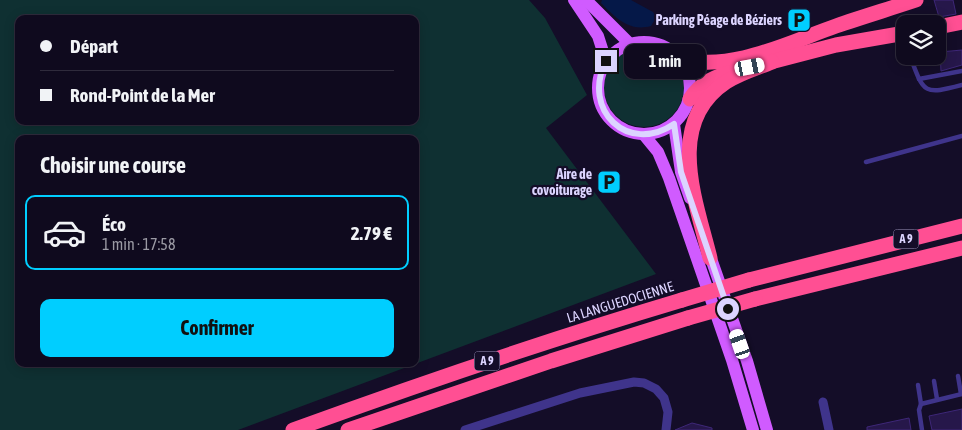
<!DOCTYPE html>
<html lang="fr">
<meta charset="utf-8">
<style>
:root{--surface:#0f0a1e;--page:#181327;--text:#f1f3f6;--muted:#9b9aa4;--line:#2f2b3c;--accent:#00ceff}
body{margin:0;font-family:"Asap Condensed",sans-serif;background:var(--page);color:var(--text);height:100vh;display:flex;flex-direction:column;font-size:19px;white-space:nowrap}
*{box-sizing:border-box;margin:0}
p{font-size:16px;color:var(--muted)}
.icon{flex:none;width:28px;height:28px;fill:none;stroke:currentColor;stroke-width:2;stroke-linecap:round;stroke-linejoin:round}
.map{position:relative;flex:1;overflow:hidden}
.details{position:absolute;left:15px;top:135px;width:404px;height:232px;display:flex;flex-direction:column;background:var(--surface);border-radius:10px;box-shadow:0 2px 12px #0003,0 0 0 1px var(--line)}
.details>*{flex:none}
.top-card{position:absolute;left:15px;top:15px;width:404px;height:110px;border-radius:10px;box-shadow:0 2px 12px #0003,0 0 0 1px var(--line);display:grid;align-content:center;height:110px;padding:0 25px;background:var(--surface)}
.buttons{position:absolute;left:896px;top:15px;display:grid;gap:10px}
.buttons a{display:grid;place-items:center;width:50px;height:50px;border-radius:10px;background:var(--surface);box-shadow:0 2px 12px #0003,0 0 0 1px var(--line);font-size:25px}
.end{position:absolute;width:22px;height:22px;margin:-11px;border:6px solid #dcd4ff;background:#111;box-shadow:0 0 0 2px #111}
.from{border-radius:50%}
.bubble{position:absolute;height:35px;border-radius:10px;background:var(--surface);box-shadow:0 2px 12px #0003,0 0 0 1px var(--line);font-size:16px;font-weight:700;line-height:35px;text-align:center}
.car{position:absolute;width:15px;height:30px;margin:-15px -8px;border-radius:6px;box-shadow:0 0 4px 1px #0007;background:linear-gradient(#fff 24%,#345 0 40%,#fff 0 76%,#345 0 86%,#fff 0)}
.top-card b{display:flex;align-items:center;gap:18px;height:48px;font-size:19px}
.top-card b+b{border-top:1px solid var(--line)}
.top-card i{width:12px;height:12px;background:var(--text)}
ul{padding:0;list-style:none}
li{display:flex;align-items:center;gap:15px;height:75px;margin:0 10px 8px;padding:0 15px;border:2px solid transparent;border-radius:10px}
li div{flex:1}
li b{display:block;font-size:19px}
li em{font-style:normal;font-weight:700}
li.current{border-color:var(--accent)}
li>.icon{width:45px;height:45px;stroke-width:1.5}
h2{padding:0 25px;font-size:22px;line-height:60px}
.cta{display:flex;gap:10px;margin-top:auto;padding:10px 25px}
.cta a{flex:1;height:58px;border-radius:10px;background:var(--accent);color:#111;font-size:20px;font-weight:700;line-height:58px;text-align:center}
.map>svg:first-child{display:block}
.green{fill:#0f3032;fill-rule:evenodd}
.water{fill:#051848}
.building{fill:#26174a;stroke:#3e2778}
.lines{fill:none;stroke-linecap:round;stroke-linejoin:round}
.lane{stroke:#3f348b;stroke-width:4.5}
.street{stroke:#3f348b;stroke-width:9}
.primary{stroke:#d05bff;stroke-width:12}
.highway{stroke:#ff4f93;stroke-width:15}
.highway-bridge{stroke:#ff4f93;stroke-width:15}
.route{stroke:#dcd4ff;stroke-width:6}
.labels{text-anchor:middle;stroke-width:4.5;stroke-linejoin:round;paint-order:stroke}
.shield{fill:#140d28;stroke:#a098be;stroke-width:1}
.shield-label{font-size:12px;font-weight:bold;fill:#dcd4ff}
.poi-label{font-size:14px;font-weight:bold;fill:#dcd4ff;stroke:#140d28;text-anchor:end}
.street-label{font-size:14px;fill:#dcd4ff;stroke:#140d28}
</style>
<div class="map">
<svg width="962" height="430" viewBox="0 0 962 430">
<rect width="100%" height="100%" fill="#140d28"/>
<g class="green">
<path d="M0 0H529L545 18 587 95 546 128 656 274 238 430H0ZM19 19H415V121H19ZM19 139H415V364H19Z"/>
<circle cx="644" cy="87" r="40"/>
</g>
<path class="water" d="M602 0H631L653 12 656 18 651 26C629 32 616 18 601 3Z"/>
<g class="building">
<path d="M934 0H953L956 14 939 17Z"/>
<path d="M962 50V65L941 71 940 52Z"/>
<path d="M962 409V430H932L929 416Z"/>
<path d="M909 418 911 430H867V427Z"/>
<path d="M692 423 712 428V430H675Z"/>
</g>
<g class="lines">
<g class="lane">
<path d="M910 56C924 94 924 95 962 85"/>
<path d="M919 79 962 71"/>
<path d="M866 162 962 136"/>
<path d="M958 376 961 394"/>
<path d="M934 381 937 399"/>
<path d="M918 385 921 404"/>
<path d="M922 430 919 410 921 404 962 394"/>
</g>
<g class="street">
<path d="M823 402 829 430"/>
<path d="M465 430 580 393 634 382 644 383 656 389 664 398 668 412 666 430"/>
</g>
<g class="primary">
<path d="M574 0 598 36 606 61"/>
<path d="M586 0 630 44"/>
<circle cx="644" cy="88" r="46"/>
<path d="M674 124 681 172 690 198"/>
<path d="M644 135 658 152 669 178 732 360 753 430"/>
<path d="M708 250 747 361 767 430"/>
</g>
<g class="highway">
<path d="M938 27 962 22"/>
<path d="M680 59C733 72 787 43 836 26 862 17 889 9 916 0"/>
<path d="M763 64 836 45 905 33"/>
<path d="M690 99C701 82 716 76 736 71"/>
<path d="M710 258C696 201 664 123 726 82 740 73 757 68 772 62"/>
<path d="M749 280 962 226"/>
<path d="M755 299 962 248"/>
<path d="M293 430C422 383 551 339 682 300"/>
<path d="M348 430 551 361 688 318"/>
</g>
<g class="highway-bridge">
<path d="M682 300 749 280"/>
<path d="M688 318 755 299"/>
</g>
</g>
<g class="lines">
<path class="route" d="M606 61C581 110 628 155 674 124L681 172 728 309"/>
</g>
<defs>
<g id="parking-square" transform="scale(1.25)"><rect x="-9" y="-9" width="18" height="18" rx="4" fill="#00ceff" stroke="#140d28"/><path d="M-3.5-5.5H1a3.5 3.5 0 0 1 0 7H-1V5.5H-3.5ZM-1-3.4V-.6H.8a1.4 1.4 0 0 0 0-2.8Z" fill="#111"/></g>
</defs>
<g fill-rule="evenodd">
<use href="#parking-square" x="799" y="20"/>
<use href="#parking-square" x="609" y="182"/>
</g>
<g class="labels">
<g class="shield">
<rect x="893.5" y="229.5" width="25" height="19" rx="4"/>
<rect x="474.5" y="351.5" width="25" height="19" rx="4"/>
</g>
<g class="shield-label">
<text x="906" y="243">A 9</text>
<text x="487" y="365">A 9</text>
</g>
<g class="poi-label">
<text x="782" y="25">Parking Péage de Béziers</text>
<text x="592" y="179">Aire de<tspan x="592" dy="16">covoiturage</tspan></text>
</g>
<g class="street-label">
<text transform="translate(620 302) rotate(-17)" y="5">LA LANGUEDOCIENNE</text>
</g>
</g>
</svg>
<div class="buttons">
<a><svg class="icon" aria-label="layers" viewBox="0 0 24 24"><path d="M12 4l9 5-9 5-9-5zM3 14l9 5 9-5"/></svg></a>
</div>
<i class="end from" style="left:728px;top:309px"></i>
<i class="end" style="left:606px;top:61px"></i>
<div class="bubble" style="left:624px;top:44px;width:82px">1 min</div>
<i class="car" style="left:750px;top:67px;rotate:79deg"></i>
<i class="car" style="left:740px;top:344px;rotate:341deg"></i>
<div class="top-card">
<b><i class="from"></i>Départ</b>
<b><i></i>Rond-Point de la Mer</b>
</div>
<section class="details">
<h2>Choisir une course</h2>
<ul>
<li class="current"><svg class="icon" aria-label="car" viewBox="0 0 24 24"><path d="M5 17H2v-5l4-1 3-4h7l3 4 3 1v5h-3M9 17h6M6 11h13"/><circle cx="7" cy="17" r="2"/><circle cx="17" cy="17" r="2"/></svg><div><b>Éco</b><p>1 min · 17:58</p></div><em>2.79 €</em></li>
</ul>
<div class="cta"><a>Confirmer</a></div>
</section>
</div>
